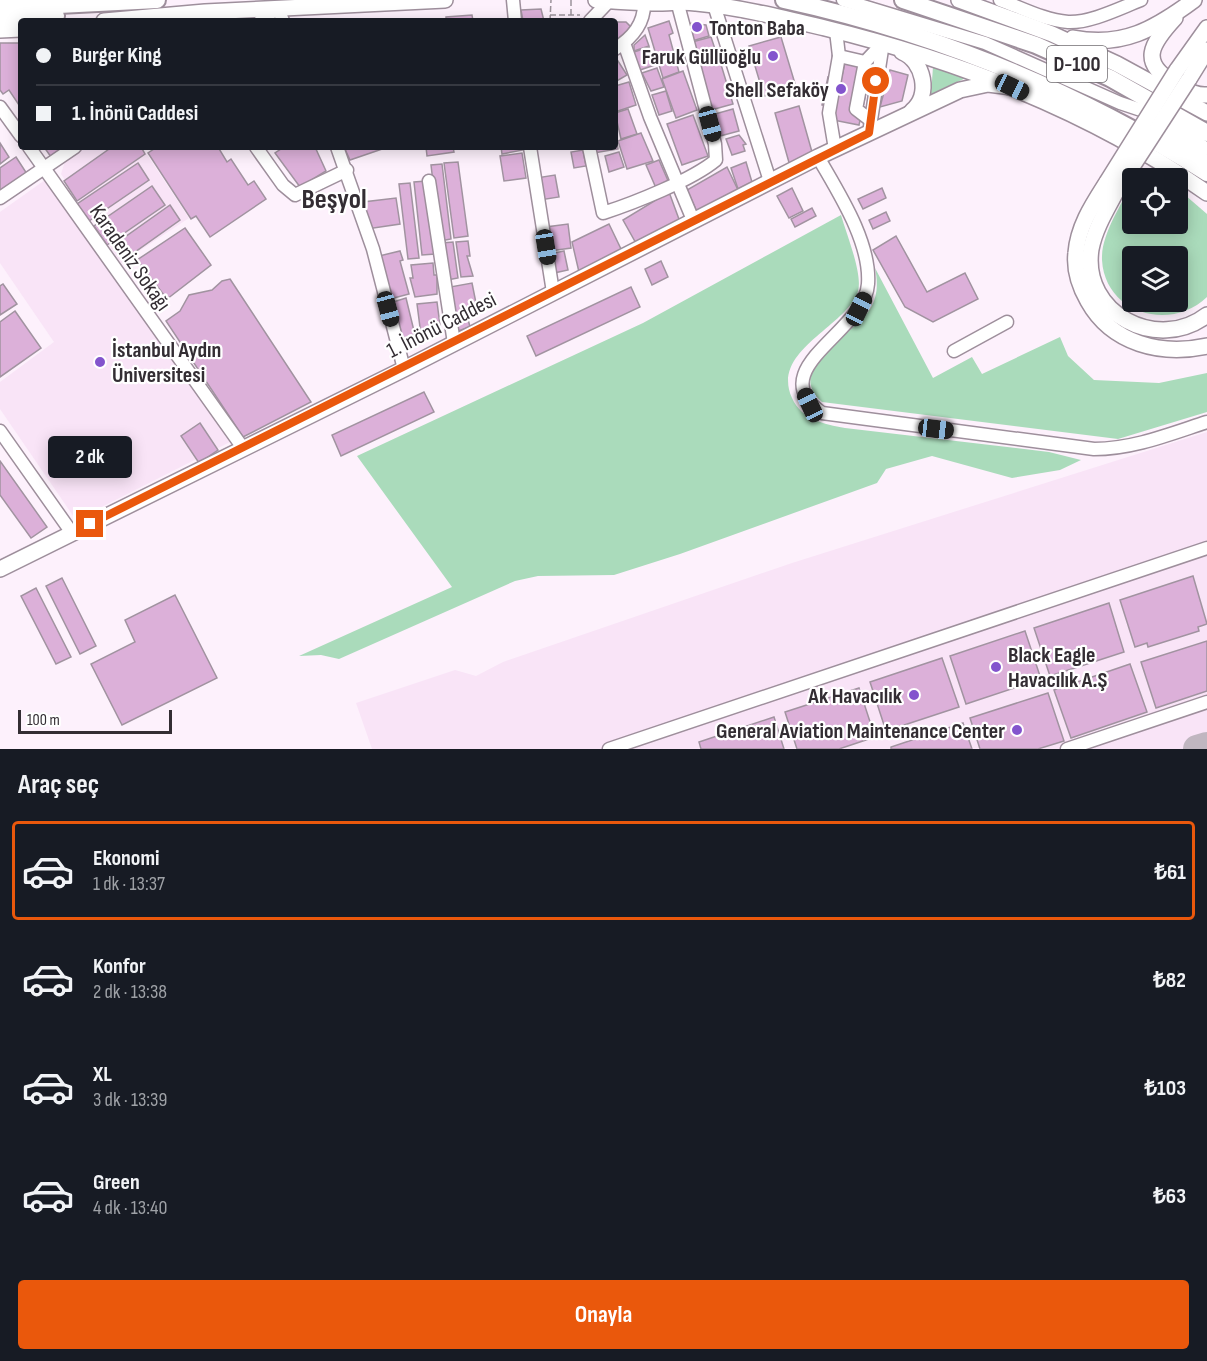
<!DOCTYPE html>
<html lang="tr">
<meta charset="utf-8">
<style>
:root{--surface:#171b24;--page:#20242c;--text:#f1f3f6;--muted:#9ea1a6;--line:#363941;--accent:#ea580c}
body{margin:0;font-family:"Sofia Sans Condensed",sans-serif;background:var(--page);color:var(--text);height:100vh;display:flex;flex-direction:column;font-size:22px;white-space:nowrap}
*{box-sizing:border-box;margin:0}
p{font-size:20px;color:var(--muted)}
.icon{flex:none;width:33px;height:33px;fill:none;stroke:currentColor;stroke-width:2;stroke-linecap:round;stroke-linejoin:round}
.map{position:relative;height:749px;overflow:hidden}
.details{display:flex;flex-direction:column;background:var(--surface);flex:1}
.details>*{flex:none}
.hud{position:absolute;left:18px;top:18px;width:600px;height:132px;border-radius:6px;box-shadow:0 3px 15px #0003;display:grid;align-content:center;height:132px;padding:0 18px;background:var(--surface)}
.tools{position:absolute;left:1122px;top:168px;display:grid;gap:12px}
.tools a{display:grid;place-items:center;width:66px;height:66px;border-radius:6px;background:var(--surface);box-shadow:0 3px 15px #0003;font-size:30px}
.scale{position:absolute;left:18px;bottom:15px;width:154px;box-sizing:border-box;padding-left:6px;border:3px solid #332d33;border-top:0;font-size:16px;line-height:21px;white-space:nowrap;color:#332d33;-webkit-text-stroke:4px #fff;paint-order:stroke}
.end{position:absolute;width:27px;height:27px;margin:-14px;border:8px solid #ea580c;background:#fff;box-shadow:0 0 0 3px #fff}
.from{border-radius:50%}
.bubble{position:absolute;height:42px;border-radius:6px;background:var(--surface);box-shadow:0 3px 15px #0003;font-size:20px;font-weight:700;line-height:42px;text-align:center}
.car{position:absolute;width:18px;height:36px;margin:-18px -9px;border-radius:8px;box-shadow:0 0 4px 2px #0007;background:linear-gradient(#222 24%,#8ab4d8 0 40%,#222 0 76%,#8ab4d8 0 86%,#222 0)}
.hud b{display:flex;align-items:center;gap:21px;height:57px;font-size:22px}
.hud b+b{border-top:2px solid var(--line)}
.hud i{width:15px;height:15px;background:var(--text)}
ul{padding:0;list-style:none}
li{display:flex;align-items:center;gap:18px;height:99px;margin:0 12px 9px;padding:0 6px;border:3px solid transparent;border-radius:6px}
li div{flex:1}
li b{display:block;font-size:22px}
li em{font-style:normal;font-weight:700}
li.selected{border-color:var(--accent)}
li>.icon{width:54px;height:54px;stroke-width:1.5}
h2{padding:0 18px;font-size:27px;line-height:72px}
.action{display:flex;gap:12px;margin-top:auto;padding:12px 18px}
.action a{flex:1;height:69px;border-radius:6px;background:var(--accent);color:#fff;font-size:24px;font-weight:700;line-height:69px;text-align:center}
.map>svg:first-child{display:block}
.built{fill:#f9e4f7}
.green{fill:#aadbbb;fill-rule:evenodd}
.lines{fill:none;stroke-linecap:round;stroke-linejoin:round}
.taxiway{stroke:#c0b6c0;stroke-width:28}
.building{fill:#dcb0d9;stroke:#a193a0;stroke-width:1.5}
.minor-casing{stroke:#9e8f9c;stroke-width:15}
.major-casing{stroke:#9e8f9c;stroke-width:18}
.highway-casing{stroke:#9e8f9c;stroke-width:20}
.path{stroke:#9b929a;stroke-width:1.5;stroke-dasharray:6 3;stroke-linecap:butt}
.minor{stroke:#fff;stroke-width:12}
.major{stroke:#fff;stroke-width:15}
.highway{stroke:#fff;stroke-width:16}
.major-bridge-casing{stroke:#9e8f9c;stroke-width:18;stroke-linecap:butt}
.path-bridge{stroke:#9b929a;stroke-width:1.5;stroke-dasharray:6 3;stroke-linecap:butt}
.major-bridge{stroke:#fff;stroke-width:15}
.route{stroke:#ea580c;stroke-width:8}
.poi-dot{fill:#8354cd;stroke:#fff;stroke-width:2}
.labels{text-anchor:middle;stroke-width:4.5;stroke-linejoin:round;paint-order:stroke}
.shield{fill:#fff;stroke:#706c70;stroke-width:1.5}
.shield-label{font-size:21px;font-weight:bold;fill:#332d33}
.poi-label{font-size:22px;font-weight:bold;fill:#332d33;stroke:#fff;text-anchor:end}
.street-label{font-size:22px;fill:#332d33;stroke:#fff}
.district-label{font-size:28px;font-weight:bold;fill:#332d33;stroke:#fff}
</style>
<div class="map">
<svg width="1207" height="749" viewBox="0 0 1207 749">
<rect width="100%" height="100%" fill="#fdf1fc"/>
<g class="built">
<path d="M83 147H142L189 218 121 263 61 174 66 158Z"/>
<path d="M45 180 230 442 76 520 0 409V382L54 342 0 263V212Z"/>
<path d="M1207 432V749H372L356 703 455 670 476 676 503 662 792 563Z"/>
</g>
<g class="green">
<path d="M933 67 968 77 931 94Z"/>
<path d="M1132 183V224H1178V189L1207 214V297C1171 332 1105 314 1102 260 1101 234 1121 206 1132 183ZM1132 256H1178V302H1132Z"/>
<path d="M841 215C846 233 863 274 858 291 847 327 770 350 792 398 802 420 824 424 845 428L1049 452 1081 460 1060 470 1012 478 932 456 886 469 877 483 680 554 614 575 538 576 515 581 339 659 321 655 299 656 452 587 357 456 643 323Z"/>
<path d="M875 268 933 378 972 357 982 374 1060 337 1068 356 1094 380 1159 383 1207 373V412L1118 439 822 402C783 367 852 337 870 309 878 296 878 282 875 268Z"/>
</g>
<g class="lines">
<path class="taxiway" d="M1197 749 1207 746"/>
</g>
<g class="building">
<path d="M541 9 544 21H523L521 10Z"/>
<path d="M472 15 473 21H446V17Z"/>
<path d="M669 21 673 33 669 35 679 72 663 78 648 28Z"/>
<path d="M615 22H626L632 28 615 42Z"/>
<path d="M687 23 706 25 709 36 692 41Z"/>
<path d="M645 35 649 46 634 51V45Z"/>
<path d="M711 37 718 58 699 64 692 42Z"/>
<path d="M781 37 796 87 764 96 749 46Z"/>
<path d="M0 43H21V104L19 105 9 90 3 94 0 90Z"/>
<path d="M649 47 655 65 637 71 631 53Z"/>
<path d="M847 54 873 60 859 125 833 120 836 108 822 105 828 77 841 80Z"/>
<path d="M616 58 627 75 615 82V59Z"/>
<path d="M719 58 733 104 711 110 697 65Z"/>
<path d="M657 68 664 87 651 91 642 73Z"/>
<path d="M890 70 908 75 902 101 880 107Z"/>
<path d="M683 71 697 110 676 118 662 79Z"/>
<path d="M629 82 636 105 615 112V86Z"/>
<path d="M666 91 672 111 659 115 652 95Z"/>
<path d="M799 106 812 152 790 166 775 113Z"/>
<path d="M628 109 637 134 621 139 615 113Z"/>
<path d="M733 109 739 131 720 136 715 114Z"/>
<path d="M693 115 708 156 682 165 667 124Z"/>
<path d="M615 131 618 149 594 153 593 147H615Z"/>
<path d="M641 133 653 161 627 169 618 141Z"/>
<path d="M739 135 746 144 743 145 745 151 732 155 726 139Z"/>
<path d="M0 143 9 157 0 164Z"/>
<path d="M44 147H65L51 157Z"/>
<path d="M112 147H141L145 154 77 201 64 181Z"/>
<path d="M157 147H218L227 162 231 159 248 185 254 181 266 199 210 237 196 216 191 219 148 153Z"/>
<path d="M284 147H315L326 171 300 187 275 153Z"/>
<path d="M344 147H388L350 160Z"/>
<path d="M426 147H453L454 152 427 156Z"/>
<path d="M501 147H523V150L502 154Z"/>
<path d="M583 150 586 166 574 168 571 152Z"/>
<path d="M619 152 624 167 609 172 605 156Z"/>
<path d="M522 153 526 178 504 181 500 156Z"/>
<path d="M16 157 29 177 0 196V168Z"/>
<path d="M659 160 669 183 656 188 646 165Z"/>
<path d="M458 162 468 236 454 238 444 163Z"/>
<path d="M746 162 752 182 738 189 731 168Z"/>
<path d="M138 163 149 180 89 221 77 204Z"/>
<path d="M442 164 451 239 440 241 431 165Z"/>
<path d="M727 167 738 190 697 212 687 190Z"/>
<path d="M555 175 559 197 540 200 536 178Z"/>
<path d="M426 181 435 254 422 255 414 182Z"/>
<path d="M410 183 419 258 408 259 399 184Z"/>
<path d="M152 186 165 205 107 245 94 226Z"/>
<path d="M792 188 803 211 789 218 777 196Z"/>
<path d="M882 188 886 198 863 209 858 199Z"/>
<path d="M669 192 680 222 637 245 623 220Z"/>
<path d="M396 198 400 224 367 229 363 202Z"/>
<path d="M170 205 180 220 128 257 118 242Z"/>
<path d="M812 208 816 216 795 227 791 219Z"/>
<path d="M886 212 890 221 873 229 869 220Z"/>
<path d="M568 224 571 248 550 251 546 227Z"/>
<path d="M609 224 621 249 579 272 572 242Z"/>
<path d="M185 228 211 265 167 299 137 260Z"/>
<path d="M896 236 927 292 965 273 978 299 933 322 905 307 873 250Z"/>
<path d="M468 241 470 256H467L473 276 461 277 456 242Z"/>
<path d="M453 242 458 278 447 280 442 243Z"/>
<path d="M400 251 403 260 400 261 409 294 390 299 379 256Z"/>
<path d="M564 251 568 270 554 273 550 254Z"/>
<path d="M661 261 668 277 652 285 645 269Z"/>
<path d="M433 263 434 275H437V294L415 297 410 278H413L411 265Z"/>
<path d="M230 279 311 402 243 437 166 321 180 311 189 295 212 290 222 281Z"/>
<path d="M472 283 478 313 455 317 450 287Z"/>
<path d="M3 284 17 304 0 315V286Z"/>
<path d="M631 287 640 307 536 356 527 336Z"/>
<path d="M406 298 415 335 399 339 390 303Z"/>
<path d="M437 302 441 333 421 335 417 304Z"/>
<path d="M15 311 41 348 0 377V322Z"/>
<path d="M467 315 470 327 458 331 455 317Z"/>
<path d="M424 392 434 412 341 456 332 435Z"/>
<path d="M200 423 218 450 199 463 181 436Z"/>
<path d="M0 461 47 527 31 538 0 495Z"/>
<path d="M1193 576 1207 624 1198 627 1199 631 1148 647 1147 643 1135 647 1120 600Z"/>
<path d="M62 578 96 646 80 654 46 586Z"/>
<path d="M36 588 71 657 56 664 21 596Z"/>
<path d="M175 595 217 678 122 725 91 664 135 642 125 620Z"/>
<path d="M1109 603 1124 652 1050 676 1034 628Z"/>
<path d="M1025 631 1041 679 966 704 950 656Z"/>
<path d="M1207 641V691L1156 708 1141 662Z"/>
<path d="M942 658 959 707 886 731 870 682Z"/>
<path d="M1130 664 1147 712 1071 738 1054 690Z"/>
<path d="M859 688 875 737 839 749H797L785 712Z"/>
<path d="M1048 693 1064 741 1038 749H980L970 718Z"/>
<path d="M774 717 784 749H701L699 742Z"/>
<path d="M963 723 972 749H891V747Z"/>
</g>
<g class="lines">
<g class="minor-casing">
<g id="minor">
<path d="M513 0 515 21"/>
<path d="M843 0 985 43 1120 103 1153 114 1207 149"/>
<path d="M1000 0C1022 8 1044 20 1068 22 1091 23 1120 8 1141 0"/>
<path d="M714 5 770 181"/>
<path d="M260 21 278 8 283 21"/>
<path d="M590 21 610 0"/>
<path d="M836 31 839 56 865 62 882 44"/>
<path d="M624 43 650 117 693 220"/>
<path d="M615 49C632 38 645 24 644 2"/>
<path d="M865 62 856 109 869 119"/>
<path d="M0 107 21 136"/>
<path d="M1151 124 1207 162"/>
<path d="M869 133 883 43"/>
<path d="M29 147 243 448"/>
<path d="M256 147 283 185 295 195 347 170"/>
<path d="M337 147 373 249 404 369"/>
<path d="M530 147 553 292"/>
<path d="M589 147 603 213C634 203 692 180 716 160L715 144 677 1"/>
<path d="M835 149 829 113 839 56"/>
<path d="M818 157C838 192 871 242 868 284 865 332 760 369 822 413L1094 449C1133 449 1170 434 1207 422"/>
<path d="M429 181 454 343"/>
<path d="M0 198 75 147"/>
<path d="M954 351 1007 322"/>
<path d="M0 431 72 533"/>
<path d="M609 749 1207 548"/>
<path d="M1067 749 1207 702"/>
</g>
</g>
<g class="major-casing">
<g id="major">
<path d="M596 0C617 1 638 3 660 3 672 3 683 1 696 3 739 7 783 18 825 28 960 61 1092 112 1207 193"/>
<path d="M959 0 1052 34 1117 64 1207 113"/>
<path d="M1175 18C1151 44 1138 63 1176 84 1187 90 1195 96 1207 95"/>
<path d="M104 21 205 12 445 0"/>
<path d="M0 30 21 29"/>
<path d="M1073 38C1122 48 1155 29 1194 0"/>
<path d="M902 52C924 61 931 95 912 111"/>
<path d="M1177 70 1207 28"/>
<path d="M1189 79 1207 50"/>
<path d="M1107 182C1093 204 1078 226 1076 253 1074 270 1080 287 1088 301 1112 344 1161 356 1207 346"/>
<path d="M1117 190C1107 209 1095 228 1091 249 1081 314 1158 353 1207 315"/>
<path d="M0 569 404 369 818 157 960 90 988 84 1012 87"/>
</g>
</g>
<g class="highway-casing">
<g id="highway">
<path d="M672 0 677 1"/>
<path d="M784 0C935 33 1076 90 1207 173"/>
<path d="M903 0 1036 45 1110 78 1207 133"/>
<path d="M0 8 157 0"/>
<path d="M0 21 56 16"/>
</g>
</g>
<g class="path">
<path d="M550 15H580"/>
<path d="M550 21 551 0"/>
<path d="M1142 178 1147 169"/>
</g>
<use href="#minor" class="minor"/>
<use href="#major" class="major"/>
<use href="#highway" class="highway"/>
<g class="major-bridge-casing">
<g id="major-bridge">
<path d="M1107 182 1177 70"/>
<path d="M1117 190 1189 79"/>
</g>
</g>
<path class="path-bridge" d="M571 0V21"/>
<use href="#major-bridge" class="major-bridge"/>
</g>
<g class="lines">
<path class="route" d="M90 524 869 133 876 81"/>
</g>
<g class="poi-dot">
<circle cx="697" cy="27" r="6"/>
<circle cx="773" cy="56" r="6"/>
<circle cx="841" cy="89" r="6"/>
<circle cx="100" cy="362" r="6"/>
<circle cx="996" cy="667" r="6"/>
<circle cx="914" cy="695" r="6"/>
<circle cx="1017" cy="730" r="6"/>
</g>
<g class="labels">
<rect class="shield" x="1047" y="46" width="60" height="36" rx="4.5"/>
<g class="shield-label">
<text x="1077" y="71">D-100</text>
</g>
<g class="poi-label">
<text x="709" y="35" text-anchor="start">Tonton Baba</text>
<text x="761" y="64">Faruk Güllüoğlu</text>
<text x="829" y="97">Shell Sefaköy</text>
<text x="112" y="357" text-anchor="start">İstanbul Aydın<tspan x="112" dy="25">Üniversitesi</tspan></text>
<text x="1008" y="662" text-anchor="start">Black Eagle<tspan x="1008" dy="25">Havacılık A.Ş</tspan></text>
<text x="902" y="703">Ak Havacılık</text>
<text x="1005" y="738">General Aviation Maintenance Center</text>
</g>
<g class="street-label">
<text transform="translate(131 257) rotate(55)" y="8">Karadeniz Sokağı</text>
<text transform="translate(441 324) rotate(-27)" y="8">1. İnönü Caddesi</text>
</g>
<g class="district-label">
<text x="334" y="208">Beşyol</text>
</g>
</g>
</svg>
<div class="tools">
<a><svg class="icon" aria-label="locate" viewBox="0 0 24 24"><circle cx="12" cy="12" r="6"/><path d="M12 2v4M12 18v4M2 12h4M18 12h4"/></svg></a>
<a><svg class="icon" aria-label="layers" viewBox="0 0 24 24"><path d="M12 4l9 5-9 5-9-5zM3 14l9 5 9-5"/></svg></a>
</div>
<div class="scale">100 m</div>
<i class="end from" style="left:876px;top:81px"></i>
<i class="end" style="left:90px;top:524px"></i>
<div class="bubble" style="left:48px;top:436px;width:84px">2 dk</div>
<i class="car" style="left:1012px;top:87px;rotate:115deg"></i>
<i class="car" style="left:710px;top:124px;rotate:165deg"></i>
<i class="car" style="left:546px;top:247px;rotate:171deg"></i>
<i class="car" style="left:388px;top:309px;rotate:165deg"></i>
<i class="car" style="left:859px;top:309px;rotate:26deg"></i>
<i class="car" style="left:810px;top:405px;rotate:335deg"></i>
<i class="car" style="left:936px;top:429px;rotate:97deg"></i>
<div class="hud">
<b><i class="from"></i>Burger King</b>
<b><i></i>1. İnönü Caddesi</b>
</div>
</div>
<section class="details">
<h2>Araç seç</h2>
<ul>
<li class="selected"><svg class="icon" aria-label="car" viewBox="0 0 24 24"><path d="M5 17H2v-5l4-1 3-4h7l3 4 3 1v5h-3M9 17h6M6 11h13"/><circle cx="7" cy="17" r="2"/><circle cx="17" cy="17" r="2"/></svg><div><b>Ekonomi</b><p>1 dk · 13:37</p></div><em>₺61</em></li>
<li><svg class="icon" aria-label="car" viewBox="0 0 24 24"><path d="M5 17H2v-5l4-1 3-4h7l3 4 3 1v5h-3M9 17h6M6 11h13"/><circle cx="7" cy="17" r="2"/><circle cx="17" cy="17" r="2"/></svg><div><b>Konfor</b><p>2 dk · 13:38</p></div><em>₺82</em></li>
<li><svg class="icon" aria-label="car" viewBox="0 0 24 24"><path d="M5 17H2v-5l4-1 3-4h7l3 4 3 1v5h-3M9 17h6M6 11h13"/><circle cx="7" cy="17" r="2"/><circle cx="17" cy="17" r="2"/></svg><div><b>XL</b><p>3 dk · 13:39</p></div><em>₺103</em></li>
<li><svg class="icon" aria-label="car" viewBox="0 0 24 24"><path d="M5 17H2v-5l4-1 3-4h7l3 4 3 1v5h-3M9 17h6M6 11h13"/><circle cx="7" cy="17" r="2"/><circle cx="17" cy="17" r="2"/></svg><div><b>Green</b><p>4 dk · 13:40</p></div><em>₺63</em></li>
</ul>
<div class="action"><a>Onayla</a></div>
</section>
